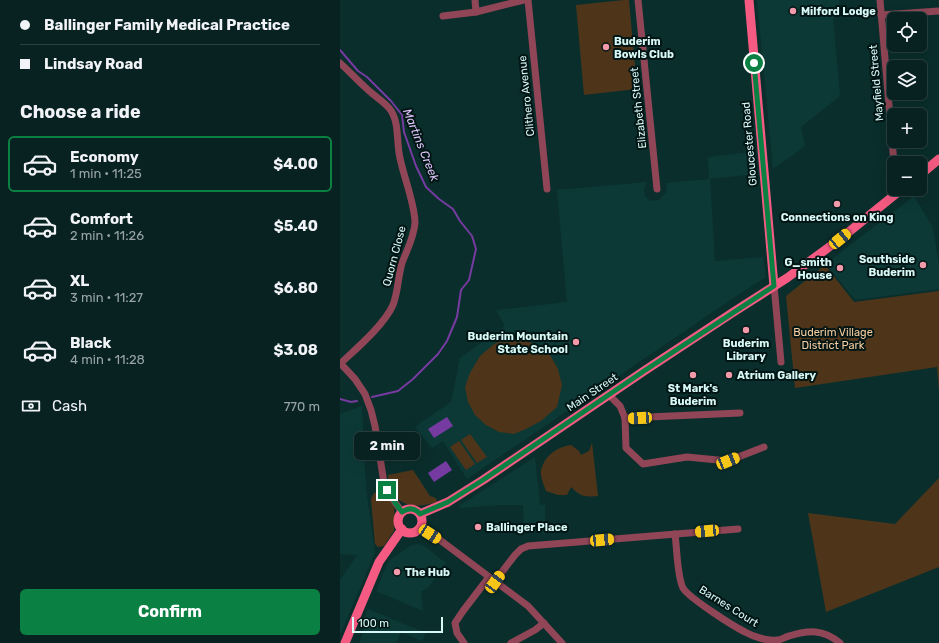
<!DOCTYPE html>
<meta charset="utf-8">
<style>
:root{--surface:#082221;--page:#162f2e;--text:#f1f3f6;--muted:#98a4a5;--line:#293f3f;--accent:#0b8043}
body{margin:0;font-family:Rubik,sans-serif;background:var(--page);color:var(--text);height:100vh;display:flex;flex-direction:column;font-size:15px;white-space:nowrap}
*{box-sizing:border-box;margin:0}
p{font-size:13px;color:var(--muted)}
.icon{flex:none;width:22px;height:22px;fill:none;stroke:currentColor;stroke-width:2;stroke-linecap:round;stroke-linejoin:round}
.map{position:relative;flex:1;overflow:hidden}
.drawer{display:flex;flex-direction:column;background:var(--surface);width:340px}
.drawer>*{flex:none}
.top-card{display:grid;align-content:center;height:88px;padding:0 20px;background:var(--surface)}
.controls{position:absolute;left:547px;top:12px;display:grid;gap:8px}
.controls a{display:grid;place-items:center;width:40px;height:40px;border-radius:6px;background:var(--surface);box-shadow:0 4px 16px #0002,0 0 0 1px var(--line);font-size:20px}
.scale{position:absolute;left:12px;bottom:10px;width:91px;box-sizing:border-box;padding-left:4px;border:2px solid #d9f9f6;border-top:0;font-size:11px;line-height:14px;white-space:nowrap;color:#d9f9f6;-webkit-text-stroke:3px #001514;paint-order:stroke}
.end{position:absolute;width:18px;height:18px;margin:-9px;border:5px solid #0b8043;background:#fff;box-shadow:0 0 0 2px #fff}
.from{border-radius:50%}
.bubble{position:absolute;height:28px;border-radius:6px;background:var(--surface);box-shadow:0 4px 16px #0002,0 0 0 1px var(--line);font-size:13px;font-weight:700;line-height:28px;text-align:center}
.car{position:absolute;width:12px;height:24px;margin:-12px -6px;border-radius:5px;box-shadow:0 0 3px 1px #0007;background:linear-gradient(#f5c518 24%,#345 0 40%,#f5c518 0 76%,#345 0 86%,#f5c518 0)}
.top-card b{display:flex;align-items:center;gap:14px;height:38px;font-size:15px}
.top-card b+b{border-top:1px solid var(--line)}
.top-card i{width:10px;height:10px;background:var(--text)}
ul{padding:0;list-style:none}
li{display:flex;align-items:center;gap:12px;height:56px;margin:0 8px 6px;padding:0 12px;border:2px solid transparent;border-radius:6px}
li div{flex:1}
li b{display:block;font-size:15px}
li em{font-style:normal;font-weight:700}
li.active{border-color:var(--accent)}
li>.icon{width:36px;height:36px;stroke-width:1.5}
h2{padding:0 20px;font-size:18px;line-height:48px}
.pay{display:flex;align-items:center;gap:10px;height:44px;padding:0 20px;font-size:15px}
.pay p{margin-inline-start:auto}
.primary-button{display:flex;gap:8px;margin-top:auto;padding:8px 20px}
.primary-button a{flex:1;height:46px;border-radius:6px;background:var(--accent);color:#fff;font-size:16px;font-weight:700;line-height:46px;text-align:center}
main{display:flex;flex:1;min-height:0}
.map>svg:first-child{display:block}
.built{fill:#0c3936}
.green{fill:#4e351a}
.water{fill:#763ba1}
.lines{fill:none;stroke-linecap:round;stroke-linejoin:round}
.stream{stroke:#763ba1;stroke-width:2}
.minor{stroke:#904656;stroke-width:7}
.major{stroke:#f55b82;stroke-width:9}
.route{stroke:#0b8043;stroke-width:5}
.poi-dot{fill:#f39aaa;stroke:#001514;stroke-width:1.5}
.labels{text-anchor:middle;stroke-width:4;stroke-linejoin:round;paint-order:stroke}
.poi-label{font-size:11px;font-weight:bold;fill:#d9f9f6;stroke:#001514;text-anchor:start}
.street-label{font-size:11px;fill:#d9f9f6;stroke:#001514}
.park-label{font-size:11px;fill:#f8cd9f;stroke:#001514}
.water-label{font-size:12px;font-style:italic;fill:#dfc4f9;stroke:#001514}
</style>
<main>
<section class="drawer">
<div class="top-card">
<b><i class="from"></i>Ballinger Family Medical Practice</b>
<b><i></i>Lindsay Road</b>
</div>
<h2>Choose a ride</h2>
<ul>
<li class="active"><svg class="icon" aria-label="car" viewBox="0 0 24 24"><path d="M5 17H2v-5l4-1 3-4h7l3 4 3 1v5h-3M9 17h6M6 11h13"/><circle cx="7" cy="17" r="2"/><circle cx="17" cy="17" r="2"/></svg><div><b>Economy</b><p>1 min · 11:25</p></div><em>$4.00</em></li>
<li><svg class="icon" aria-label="car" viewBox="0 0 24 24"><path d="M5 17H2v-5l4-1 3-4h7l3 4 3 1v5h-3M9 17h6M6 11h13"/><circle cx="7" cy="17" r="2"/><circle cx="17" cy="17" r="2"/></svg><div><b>Comfort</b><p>2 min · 11:26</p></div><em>$5.40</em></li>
<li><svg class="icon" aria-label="car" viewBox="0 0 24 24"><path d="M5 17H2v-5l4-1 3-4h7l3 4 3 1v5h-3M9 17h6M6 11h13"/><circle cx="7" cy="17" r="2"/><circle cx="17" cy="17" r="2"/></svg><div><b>XL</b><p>3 min · 11:27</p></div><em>$6.80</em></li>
<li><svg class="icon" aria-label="car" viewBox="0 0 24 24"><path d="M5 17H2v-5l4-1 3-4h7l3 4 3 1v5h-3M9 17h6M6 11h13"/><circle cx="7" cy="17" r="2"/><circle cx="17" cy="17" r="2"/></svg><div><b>Black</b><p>4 min · 11:28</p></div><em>$3.08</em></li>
</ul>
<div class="pay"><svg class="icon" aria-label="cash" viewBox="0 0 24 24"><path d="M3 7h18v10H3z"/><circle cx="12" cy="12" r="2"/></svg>Cash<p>770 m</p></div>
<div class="primary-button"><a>Confirm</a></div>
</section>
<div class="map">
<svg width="599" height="643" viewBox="0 0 599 643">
<rect width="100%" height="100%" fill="#0a2e2c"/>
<g class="built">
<path d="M417 0H499L500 13 493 19 500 96 461 127 465 146 433 169Z"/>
<path d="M413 152 415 174 370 179 375 261 423 257 426 277 389 301 127 479 103 441 92 448 75 427 111 402 120 358 165 326 156 310 227 302 217 190 307 182 304 189 305 196 310 201 319 200 327 192 326 183 369 179 368 157Z"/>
<path d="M574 196 593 228 599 265V289L515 300 486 264Z"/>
<path d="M22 406 26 488 35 553 0 635V580L17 555 0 554V414Z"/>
<path d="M195 457 200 505 205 504V535L199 531H192L184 533 183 505H162L121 508 119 506Z"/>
<path d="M78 544 84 546 106 563 87 589 81 591 83 611 36 591 48 562 51 559 72 545Z"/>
<path d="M28 609 86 633 82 641 61 632 56 643H19L25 628 21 626Z"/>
</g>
<g class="green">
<path d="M284 0H289L297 89 244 95 236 5Z"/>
<path d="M485 265 514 302 599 291V391L597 367 455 388 446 296Z"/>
<path d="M165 339H181L197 345 210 355 218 369 222 385 217 407 201 421 186 429 174 434 159 432 146 425 135 415 128 402 125 387 130 373 140 356 154 344Z"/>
<path d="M130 434 147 457 137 463 121 440Z"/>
<path d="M119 441 135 464 126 470 110 447Z"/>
<path d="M252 443 258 496C244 497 241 497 231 487L227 495H218L206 491C204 485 200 477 201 470 205 455 217 447 231 445L239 451 241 455 249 451Z"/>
<path d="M73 470 90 496 96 498 97 502C71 510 51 505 48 475Z"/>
<path d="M599 478V567L486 612 468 513 555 524Z"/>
<path d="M38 492 45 494 54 507 55 518 54 531 44 546 38 547 35 544 31 499 34 493Z"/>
</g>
<g class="water">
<path d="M107 417 113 426 94 438 88 429Z"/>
<path d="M106 461 112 470 94 482 88 473Z"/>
</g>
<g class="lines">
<g class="stream">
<path d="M0 50 18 71 27 77 51 101 62 115 64 132 76 166 86 187 99 199 113 209 120 221 132 236 136 249 129 280 121 290 117 317 107 341 98 354 73 379 58 391 32 397"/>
<path d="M0 399 11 402 17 401"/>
</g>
<g class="minor">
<path d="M135 0 136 12"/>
<path d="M188 0 207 189"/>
<path d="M298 0 317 189"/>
<path d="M540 0 554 163"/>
<path d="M541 15 599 11"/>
<path d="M103 16 136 12 184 0"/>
<path d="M0 63C9 71 17 80 26 88 33 95 43 101 49 108 60 121 56 142 60 158 64 178 75 204 75 223 74 237 67 250 62 263 58 277 58 292 53 305 44 325 17 348 1 363"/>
<path d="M434 286 435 296 441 362"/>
<path d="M0 363 15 379 25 394 31 410 35 426 44 483 52 498 62 512"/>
<path d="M269 395 280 406 285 418 286 448 303 464 347 457 388 461 424 447"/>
<path d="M285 418 400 413"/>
<path d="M80 527 100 540 188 606 222 643"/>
<path d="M335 534C337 548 337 576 343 588 349 598 393 626 405 632 414 637 427 641 437 640 441 640 445 637 449 636 469 630 483 629 500 643"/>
<path d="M155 581 175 555 181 549 188 546 398 529"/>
<path d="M124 643 117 633 115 623 123 611 149 577"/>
<path d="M171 643 195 630 204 623"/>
</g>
<g class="major">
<path d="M409 0 434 286"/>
<path d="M580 175 599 159"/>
<circle cx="70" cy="521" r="12"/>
<path d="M80 514 108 502 143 480 304 371 392 313 447 278 500 239 562 189"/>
<path d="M5 643 39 562 62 529"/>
</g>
</g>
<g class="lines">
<path class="route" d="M47 490 56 504 62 512C69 507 75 508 80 514L108 502 143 480 304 371 434 286 414 63"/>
</g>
<g class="poi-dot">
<circle cx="453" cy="11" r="4"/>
<circle cx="266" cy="47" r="4"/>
<circle cx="497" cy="204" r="4"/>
<circle cx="583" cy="265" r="4"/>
<circle cx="500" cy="268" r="4"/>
<circle cx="406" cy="330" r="4"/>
<circle cx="236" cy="342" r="4"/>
<circle cx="353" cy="375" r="4"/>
<circle cx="389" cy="375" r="4"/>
<circle cx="138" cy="527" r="4"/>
<circle cx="57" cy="572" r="4"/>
</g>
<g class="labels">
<g class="poi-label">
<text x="461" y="15">Milford Lodge</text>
<text x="274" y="45">Buderim<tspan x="274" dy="13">Bowls Club</tspan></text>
<text x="497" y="221" text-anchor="middle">Connections on King</text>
<text x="575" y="263" text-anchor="end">Southside<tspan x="575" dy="13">Buderim</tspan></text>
<text x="492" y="266" text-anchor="end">G_smith<tspan x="492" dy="13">House</tspan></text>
<text x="228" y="340" text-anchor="end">Buderim Mountain<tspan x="228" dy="13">State School</tspan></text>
<text x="406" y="347" text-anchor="middle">Buderim<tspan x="406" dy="13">Library</tspan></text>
<text x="397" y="379">Atrium Gallery</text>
<text x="353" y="392" text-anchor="middle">St Mark's<tspan x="353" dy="13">Buderim</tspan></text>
<text x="146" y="531">Ballinger Place</text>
<text x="65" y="576">The Hub</text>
</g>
<g class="street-label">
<text transform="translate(536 83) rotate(-95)" y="4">Mayfield Street</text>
<text transform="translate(186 96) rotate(-96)" y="4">Clithero Avenue</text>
<text transform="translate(298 108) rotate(-96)" y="4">Elizabeth Street</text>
<text transform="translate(409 144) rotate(-95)" y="4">Gloucester Road</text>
<text transform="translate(54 256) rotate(-75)" y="4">Quorn Close</text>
<text transform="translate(252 392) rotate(-34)" y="4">Main Street</text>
<text transform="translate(389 606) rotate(32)" y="4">Barnes Court</text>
</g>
<g class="park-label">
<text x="493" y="336">Buderim Village<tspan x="493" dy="13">District Park</tspan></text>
</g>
<g class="water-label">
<text transform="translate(81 145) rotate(68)" y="4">Martins Creek</text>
</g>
</g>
</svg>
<div class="controls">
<a><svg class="icon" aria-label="locate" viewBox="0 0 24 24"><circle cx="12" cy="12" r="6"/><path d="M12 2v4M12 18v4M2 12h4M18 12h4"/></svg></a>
<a><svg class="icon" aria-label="layers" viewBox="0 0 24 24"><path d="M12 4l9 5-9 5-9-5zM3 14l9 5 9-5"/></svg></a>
<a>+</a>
<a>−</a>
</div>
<div class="scale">100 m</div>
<i class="end from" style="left:414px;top:63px"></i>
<i class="end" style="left:47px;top:490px"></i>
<div class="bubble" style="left:14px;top:432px;width:66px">2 min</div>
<i class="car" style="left:500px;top:239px;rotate:51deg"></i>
<i class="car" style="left:300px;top:418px;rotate:267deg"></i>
<i class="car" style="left:388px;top:461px;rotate:68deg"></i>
<i class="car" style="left:367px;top:531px;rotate:265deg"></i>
<i class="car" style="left:90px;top:534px;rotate:123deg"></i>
<i class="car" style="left:262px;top:540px;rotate:85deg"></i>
<i class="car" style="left:155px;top:582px;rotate:36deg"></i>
</div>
</main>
